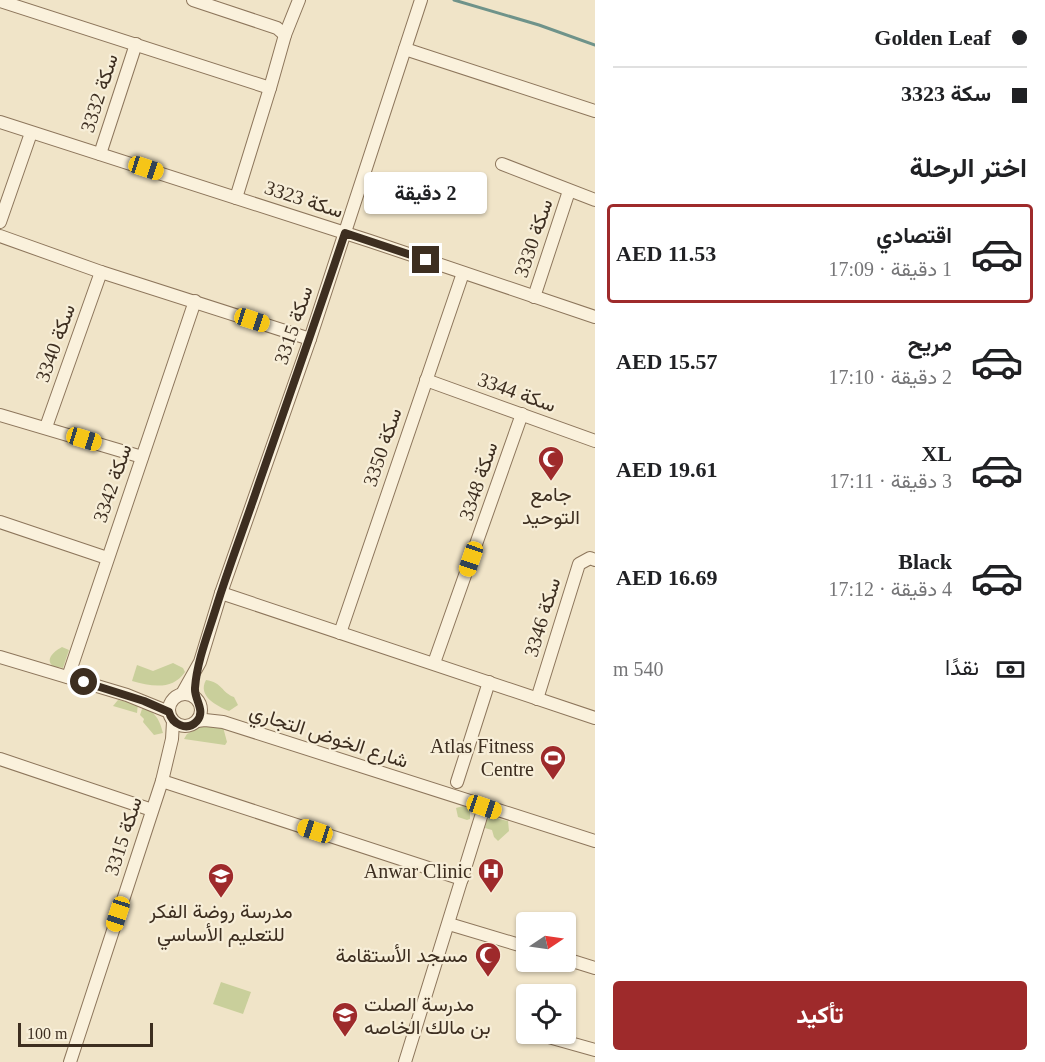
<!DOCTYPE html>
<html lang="ar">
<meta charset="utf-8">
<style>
:root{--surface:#fff;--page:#f2f2f2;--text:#202124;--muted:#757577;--line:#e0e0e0;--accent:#9e2a2b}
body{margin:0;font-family:"Times New Roman",Vazirmatn,serif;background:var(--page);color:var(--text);direction:rtl;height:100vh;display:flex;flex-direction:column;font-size:22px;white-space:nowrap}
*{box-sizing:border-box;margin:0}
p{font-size:20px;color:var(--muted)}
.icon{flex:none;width:33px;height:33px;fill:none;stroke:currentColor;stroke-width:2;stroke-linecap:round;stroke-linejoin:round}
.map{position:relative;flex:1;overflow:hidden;direction:ltr}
.panel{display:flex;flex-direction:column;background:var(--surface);width:450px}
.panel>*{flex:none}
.banner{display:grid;align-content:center;height:132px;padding:0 18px;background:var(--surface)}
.needle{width:39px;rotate:77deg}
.tools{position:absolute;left:516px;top:912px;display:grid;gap:12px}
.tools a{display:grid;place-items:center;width:60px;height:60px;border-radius:6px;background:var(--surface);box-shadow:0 2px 4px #0004;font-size:30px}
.scale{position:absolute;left:18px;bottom:15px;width:135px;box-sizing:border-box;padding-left:6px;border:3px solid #3d2e20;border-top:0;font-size:16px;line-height:21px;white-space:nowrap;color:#3d2e20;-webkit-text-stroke:4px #f7eed8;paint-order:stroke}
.end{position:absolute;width:27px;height:27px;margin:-14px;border:8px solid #3d2e20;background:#fff;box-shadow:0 0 0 3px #fff}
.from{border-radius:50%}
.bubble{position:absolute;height:42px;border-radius:6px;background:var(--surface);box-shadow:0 2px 4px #0004;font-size:20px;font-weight:700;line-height:42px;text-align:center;direction:rtl}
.car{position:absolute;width:18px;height:36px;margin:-18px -9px;border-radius:8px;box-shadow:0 0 4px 2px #0007;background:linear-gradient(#f5c518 24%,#345 0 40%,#f5c518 0 76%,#345 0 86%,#f5c518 0)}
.banner b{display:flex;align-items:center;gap:21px;height:57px;font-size:22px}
.banner b+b{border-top:2px solid var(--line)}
.banner i{width:15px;height:15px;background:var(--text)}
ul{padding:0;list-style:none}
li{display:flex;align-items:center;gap:18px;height:99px;margin:0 12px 9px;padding:0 6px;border:3px solid transparent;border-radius:6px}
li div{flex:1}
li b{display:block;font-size:22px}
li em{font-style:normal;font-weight:700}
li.selected{border-color:var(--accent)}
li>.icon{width:54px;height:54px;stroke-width:1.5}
h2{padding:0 18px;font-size:27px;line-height:72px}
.pay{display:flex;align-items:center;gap:15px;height:66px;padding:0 18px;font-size:22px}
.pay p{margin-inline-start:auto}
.cta{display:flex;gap:12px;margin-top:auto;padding:12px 18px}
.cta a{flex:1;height:69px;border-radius:6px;background:var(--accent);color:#fff;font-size:24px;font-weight:700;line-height:69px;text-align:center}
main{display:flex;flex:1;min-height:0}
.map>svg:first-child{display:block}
.green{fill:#c9cf9b}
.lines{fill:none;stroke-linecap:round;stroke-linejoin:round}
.stream{stroke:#6f938a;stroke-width:3}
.minor-casing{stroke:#8d765c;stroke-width:14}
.minor{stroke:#faf1dc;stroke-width:12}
.route{stroke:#3d2e20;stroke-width:8}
.labels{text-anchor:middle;stroke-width:4.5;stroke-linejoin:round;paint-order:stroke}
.street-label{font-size:20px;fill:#3d2e20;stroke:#f7eed8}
.poi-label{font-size:20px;fill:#3d2e20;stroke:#f7eed8;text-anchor:end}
</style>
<main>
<section class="panel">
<div class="banner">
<b><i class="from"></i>Golden Leaf</b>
<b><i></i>سكة 3323</b>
</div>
<h2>اختر الرحلة</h2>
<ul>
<li class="selected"><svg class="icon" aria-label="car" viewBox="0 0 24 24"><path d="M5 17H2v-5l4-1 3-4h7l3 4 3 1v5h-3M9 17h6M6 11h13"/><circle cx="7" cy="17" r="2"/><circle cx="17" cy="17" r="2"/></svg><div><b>اقتصادي</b><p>1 دقيقة · 17:09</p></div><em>AED 11.53</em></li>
<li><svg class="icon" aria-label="car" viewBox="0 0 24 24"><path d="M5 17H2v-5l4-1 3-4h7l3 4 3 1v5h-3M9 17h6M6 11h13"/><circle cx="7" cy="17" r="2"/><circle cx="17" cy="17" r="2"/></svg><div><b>مريح</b><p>2 دقيقة · 17:10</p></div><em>AED 15.57</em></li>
<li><svg class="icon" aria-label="car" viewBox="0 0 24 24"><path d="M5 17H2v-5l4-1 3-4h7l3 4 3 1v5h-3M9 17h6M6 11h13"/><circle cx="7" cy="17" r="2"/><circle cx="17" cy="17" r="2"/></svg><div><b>XL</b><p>3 دقيقة · 17:11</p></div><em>AED 19.61</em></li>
<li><svg class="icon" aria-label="car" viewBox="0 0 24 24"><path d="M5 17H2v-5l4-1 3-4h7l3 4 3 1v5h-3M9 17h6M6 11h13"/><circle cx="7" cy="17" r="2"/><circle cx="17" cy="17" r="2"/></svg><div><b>Black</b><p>4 دقيقة · 17:12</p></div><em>AED 16.69</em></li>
</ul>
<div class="pay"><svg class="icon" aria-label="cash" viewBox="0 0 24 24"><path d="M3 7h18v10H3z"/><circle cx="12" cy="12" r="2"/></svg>نقدًا<p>540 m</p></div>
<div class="cta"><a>تأكيد</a></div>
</section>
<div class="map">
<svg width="595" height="1062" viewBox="0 0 595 1062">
<rect width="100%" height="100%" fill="#f0e4c8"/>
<g class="green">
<path d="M62 647 69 650 63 668C60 667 56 668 53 666 44 659 56 650 62 647Z"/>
<path d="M173 663 183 668 185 672C172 691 151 686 132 681L137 665 153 671Z"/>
<path d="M206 680C222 682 222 693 234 697L238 705 229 711C217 706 197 696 206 680Z"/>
<path d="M118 700 138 704 137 713 113 706Z"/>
<path d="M143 706C156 714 159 718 163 733L154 735 143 722 144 719 140 715Z"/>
<path d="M203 726 223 727 227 742 225 745 184 739 187 734Z"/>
<path d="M463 806 470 809V819L467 820 458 817 456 808Z"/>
<path d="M495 815 499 819 508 821 509 831 498 841 494 837 492 830 485 828C486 821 488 816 495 815Z"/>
<path d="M221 982 251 992 243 1014 213 1004Z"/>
</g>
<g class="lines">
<path class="stream" d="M454 0 539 25 595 45"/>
<g class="minor-casing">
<g id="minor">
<path d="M193 0 277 28 285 35 270 88 236 198"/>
<path d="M0 1 270 88"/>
<path d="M285 35 299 0"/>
<path d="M405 49 595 111"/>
<path d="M0 122 370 241 595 317"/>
<path d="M100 154 136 44"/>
<path d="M502 164 595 200"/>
<path d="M0 222 31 133"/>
<path d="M0 236 101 272 310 339"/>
<path d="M534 297 569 191"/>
<path d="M426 380 595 441"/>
<path d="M0 415 142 457"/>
<path d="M46 427 101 272"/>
<path d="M0 522 107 558"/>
<path d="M221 593 595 718"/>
<path d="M340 633 463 273"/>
<path d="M0 657 127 695 169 712"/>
<path d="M434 663 522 414"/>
<path d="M68 677 195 301"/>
<circle cx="185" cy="710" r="16"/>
<path d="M182 694 200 662 221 593 310 339 421 0"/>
<path d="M537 699 579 564 590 558 595 560"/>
<path d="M197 721 205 720 223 722 595 841"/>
<path d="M0 759 152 810"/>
<path d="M162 781 462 879"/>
<path d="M457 782 489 682"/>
<path d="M449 924 526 947"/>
<path d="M566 959 595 968"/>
<path d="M538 1034 595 1050"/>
<path d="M70 1062 162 781 172 739 173 722"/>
<path d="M405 1062 484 807"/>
</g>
</g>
<use href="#minor" class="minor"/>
</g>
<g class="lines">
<path class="route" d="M84 682 144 701 169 712C172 724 187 732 197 721 206 711 194 699 195 688 197 661 208 634 216 608 229 566 245 525 259 483 288 400 317 317 345 233L426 260"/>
</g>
<defs>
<g id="mosque-pin" transform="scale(1.35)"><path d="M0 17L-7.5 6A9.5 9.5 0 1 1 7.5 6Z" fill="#9e2a2b" stroke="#f7eed8"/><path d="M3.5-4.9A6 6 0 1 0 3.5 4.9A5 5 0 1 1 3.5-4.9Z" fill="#fff"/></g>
<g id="stadium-pin" transform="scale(1.35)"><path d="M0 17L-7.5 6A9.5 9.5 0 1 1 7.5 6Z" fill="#9e2a2b" stroke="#f7eed8"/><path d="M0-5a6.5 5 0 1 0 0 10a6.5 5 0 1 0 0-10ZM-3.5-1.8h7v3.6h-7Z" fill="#fff"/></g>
<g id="hospital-pin" transform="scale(1.35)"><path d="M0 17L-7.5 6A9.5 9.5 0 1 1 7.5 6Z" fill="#9e2a2b" stroke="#f7eed8"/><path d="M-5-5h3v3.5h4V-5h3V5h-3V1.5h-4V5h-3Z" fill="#fff"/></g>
<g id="school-pin" transform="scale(1.35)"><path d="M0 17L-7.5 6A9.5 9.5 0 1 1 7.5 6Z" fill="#9e2a2b" stroke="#f7eed8"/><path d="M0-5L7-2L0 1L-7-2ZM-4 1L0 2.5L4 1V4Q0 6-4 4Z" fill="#fff"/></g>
</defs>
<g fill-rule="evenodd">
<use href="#mosque-pin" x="551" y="459"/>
<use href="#stadium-pin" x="553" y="758"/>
<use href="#hospital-pin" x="491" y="871"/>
<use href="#school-pin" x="221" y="876"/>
<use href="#mosque-pin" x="488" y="955"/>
<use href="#school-pin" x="345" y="1015"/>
</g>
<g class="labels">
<g class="street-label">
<text transform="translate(99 93) rotate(-72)" y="7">سكة 3332</text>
<text transform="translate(304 199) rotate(18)" y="7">سكة 3323</text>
<text transform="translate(533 238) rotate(-71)" y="7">سكة 3330</text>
<text transform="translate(293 325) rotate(-71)" y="7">سكة 3315</text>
<text transform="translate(55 343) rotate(-70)" y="7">سكة 3340</text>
<text transform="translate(517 392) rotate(20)" y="7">سكة 3344</text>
<text transform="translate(382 447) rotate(-71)" y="7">سكة 3350</text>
<text transform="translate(478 481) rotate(-71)" y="7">سكة 3348</text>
<text transform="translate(112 483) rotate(-71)" y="7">سكة 3342</text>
<text transform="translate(542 617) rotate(-73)" y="7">سكة 3346</text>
<text transform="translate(329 736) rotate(18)" y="7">شارع الخوض التجاري</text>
<text transform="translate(123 836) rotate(-72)" y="7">سكة 3315</text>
</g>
<g class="poi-label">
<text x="551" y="501" text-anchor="middle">جامع<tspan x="551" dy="23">التوحيد</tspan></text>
<text x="534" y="753">Atlas Fitness<tspan x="534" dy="23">Centre</tspan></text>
<text x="472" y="878">Anwar Clinic</text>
<text x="221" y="918" text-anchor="middle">مدرسة روضة الفكر<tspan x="221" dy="23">للتعليم الأساسي</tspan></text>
<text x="468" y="962">مسجد الأستقامة</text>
<text x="364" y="1011" text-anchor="start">مدرسة الصلت<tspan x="364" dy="23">بن مالك الخاصه</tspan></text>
</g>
</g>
</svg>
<div class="tools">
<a><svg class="needle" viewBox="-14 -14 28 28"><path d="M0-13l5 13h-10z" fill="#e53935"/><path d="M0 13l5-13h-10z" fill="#757577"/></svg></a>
<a><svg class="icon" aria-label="locate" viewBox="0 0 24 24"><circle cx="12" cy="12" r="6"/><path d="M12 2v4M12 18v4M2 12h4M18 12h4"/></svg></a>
</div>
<div class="scale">100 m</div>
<i class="end from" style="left:84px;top:682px"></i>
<i class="end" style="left:426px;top:260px"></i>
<div class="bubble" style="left:364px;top:172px;width:123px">2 دقيقة</div>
<i class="car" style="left:146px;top:168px;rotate:108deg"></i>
<i class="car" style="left:252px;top:320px;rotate:108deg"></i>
<i class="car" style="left:84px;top:439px;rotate:107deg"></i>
<i class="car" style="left:471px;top:559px;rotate:199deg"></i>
<i class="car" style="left:484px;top:807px;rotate:109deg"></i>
<i class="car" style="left:315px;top:831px;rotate:288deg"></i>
<i class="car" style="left:118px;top:914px;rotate:198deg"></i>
</div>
</main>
